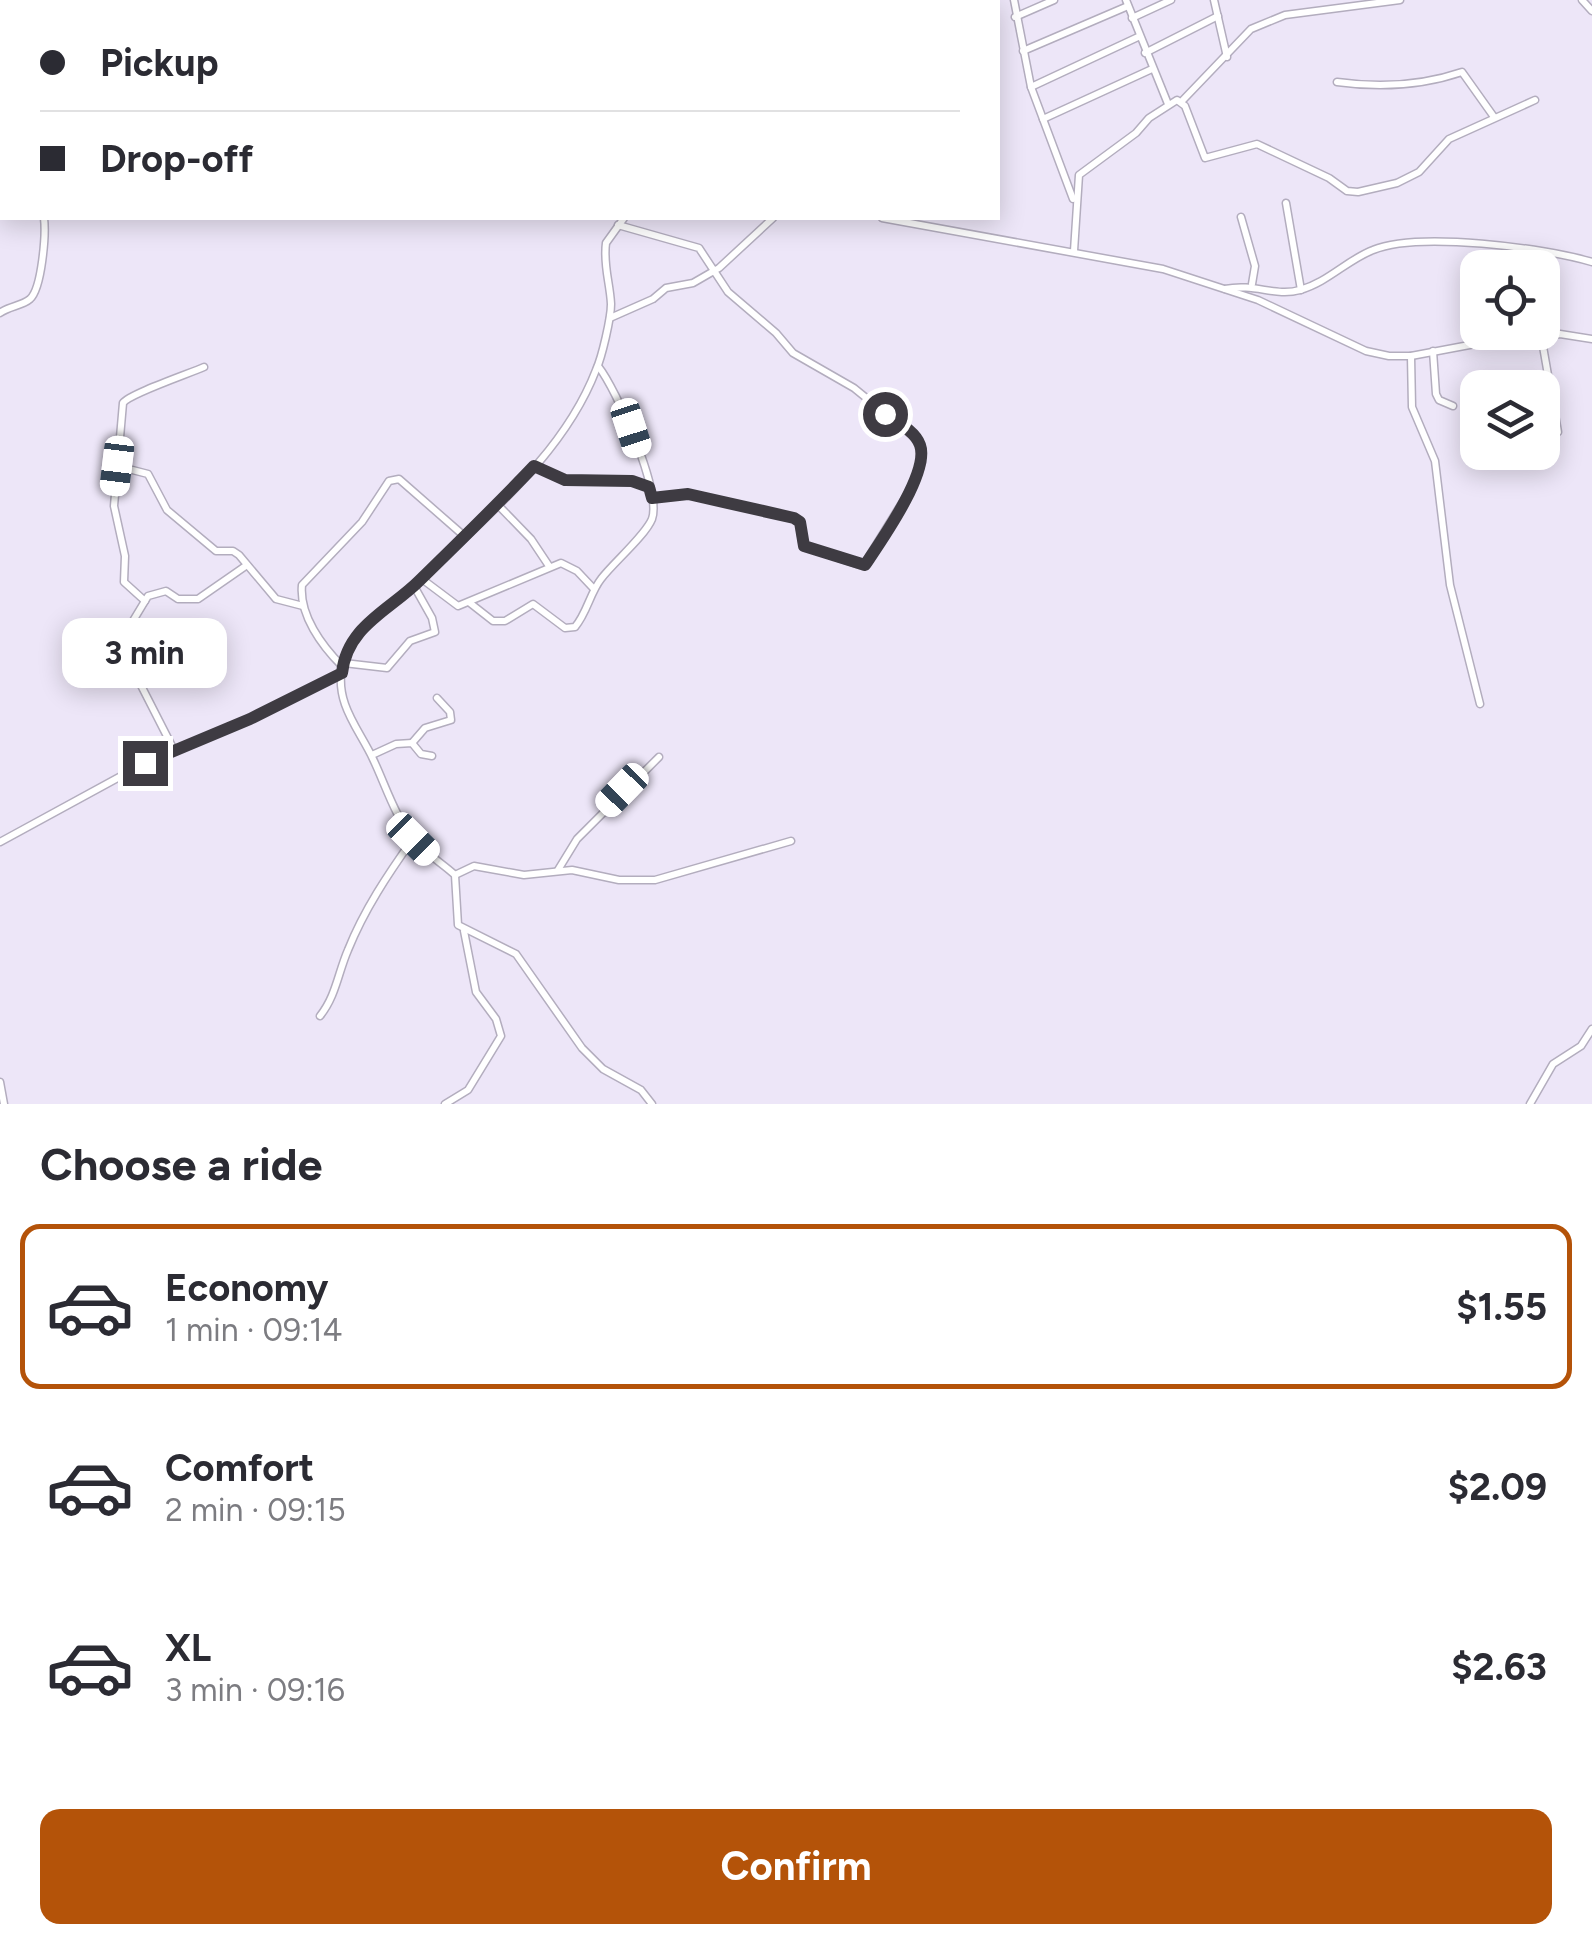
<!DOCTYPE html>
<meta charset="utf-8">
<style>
:root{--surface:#fff;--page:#f2f2f3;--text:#2b2b33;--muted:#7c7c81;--line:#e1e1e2;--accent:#b45309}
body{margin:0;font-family:Figtree,sans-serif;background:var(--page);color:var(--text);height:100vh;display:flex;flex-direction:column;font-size:38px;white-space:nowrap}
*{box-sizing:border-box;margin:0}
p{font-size:32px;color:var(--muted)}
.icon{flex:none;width:55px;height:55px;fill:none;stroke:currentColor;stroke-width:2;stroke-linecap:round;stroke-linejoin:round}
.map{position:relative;height:1104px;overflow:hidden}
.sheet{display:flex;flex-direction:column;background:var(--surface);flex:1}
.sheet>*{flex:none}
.top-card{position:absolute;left:0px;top:0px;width:1000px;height:220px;box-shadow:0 5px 25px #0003;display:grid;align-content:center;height:220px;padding:0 40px;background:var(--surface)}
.controls{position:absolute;left:1460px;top:250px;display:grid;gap:20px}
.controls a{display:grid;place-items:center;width:100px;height:100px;border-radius:20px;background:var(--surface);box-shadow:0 5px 25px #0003;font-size:50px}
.end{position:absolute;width:45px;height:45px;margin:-22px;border:12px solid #3e3b42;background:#fff;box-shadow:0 0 0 5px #fff}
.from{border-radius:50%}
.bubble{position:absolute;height:70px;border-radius:20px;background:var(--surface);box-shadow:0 5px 25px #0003;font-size:32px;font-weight:700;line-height:70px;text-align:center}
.car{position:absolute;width:30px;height:60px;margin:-30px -15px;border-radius:12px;box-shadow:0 0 8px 2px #0007;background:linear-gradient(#fff 24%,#345 0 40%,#fff 0 76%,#345 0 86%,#fff 0)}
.top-card b{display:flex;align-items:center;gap:35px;height:95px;font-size:38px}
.top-card b+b{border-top:2px solid var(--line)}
.top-card i{width:25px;height:25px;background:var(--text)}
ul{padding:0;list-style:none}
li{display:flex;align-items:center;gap:30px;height:165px;margin:0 20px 15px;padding:0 20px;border:5px solid transparent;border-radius:20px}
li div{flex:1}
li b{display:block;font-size:38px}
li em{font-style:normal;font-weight:700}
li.on{border-color:var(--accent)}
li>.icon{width:90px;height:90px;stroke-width:1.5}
h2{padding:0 40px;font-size:45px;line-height:120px}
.action{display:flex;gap:20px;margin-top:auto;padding:20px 40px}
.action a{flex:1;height:115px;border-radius:20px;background:var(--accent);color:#fff;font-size:40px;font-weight:700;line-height:115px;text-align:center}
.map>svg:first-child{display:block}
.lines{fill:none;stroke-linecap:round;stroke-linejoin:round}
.street-casing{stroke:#b3adbe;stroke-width:9}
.street{stroke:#fff;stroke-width:6}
.route{stroke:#3e3b42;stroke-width:12}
</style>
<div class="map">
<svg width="1592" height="1104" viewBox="0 0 1592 1104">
<rect width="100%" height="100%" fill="#ede6f8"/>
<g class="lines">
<g class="street-casing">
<g id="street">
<path d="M132 0 137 2"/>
<path d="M534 0 538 2"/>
<path d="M1014 0 1031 87 1073 199"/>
<path d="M1126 0 1168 104"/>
<path d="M1214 0 1227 57"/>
<path d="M1582 0 1592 11"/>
<path d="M42 2 43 0"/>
<path d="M154 2V0"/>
<path d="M343 2 344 0"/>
<path d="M439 2V0"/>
<path d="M481 2 482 0"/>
<path d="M591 2 592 0"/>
<path d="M637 2 639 0"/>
<path d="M772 2 773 0"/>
<path d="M869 2 870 0"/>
<path d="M1015 17 1054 0"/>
<path d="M1132 18 1171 0"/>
<path d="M1023 51 1128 6"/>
<path d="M1145 53 1218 16"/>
<path d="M1337 82C1380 88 1421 86 1462 72L1494 117"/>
<path d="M1031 87 1138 37"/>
<path d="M1182 101 1251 29 1285 15 1400 0"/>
<path d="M0 102 2 103"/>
<path d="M1043 119 1152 69"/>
<path d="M1286 203 1301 290"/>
<path d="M1241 217 1255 266 1252 284"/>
<path d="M624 218 606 243C603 265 610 283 611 304 611 318 602 357 596 370 563 456 485 516 422 579 393 608 351 622 342 667 335 704 359 729 373 759 386 786 395 818 415 840 426 854 442 863 455 875L458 925 516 954 582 1048 603 1069 641 1090 652 1104"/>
<path d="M882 218 1163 269 1258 300 1366 351 1389 356H1411L1512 337 1560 334 1592 339"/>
<path d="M618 225 699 248 728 292 776 333 793 353 854 388 919 441 922 462 915 482 863 566 803 546 799 522 794 518 688 494 652 498"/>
<path d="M1074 251 1079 175 1136 133 1149 118 1177 100 1185 106 1205 158 1257 144 1329 178 1347 191 1358 192 1397 183 1419 172 1449 139 1535 100"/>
<path d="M1528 251 1529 268"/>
<path d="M1225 289C1255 283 1275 297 1300 290 1328 282 1347 260 1373 250 1418 231 1545 248 1592 262"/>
<path d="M1542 310 1552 335"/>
<path d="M0 313C9 306 22 306 30 299 42 288 46 234 44 218"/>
<path d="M610 318 653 299 666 288 693 283 719 268 773 218"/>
<path d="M1541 335 1558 432"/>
<path d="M1433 351 1436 394 1439 400 1453 406"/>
<path d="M1411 356 1412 407 1435 461 1450 585 1480 704"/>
<path d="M117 466 148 474 167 510 216 551H233L239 555 276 599 303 606"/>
<path d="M535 466 565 480 632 481 648 486"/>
<path d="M498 505 531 539 549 566"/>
<path d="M422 579 458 606 561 563 577 571 594 589"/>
<path d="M145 601 124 582 125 556 114 506 123 403C129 394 188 374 204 367"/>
<path d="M470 603 493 621H505L533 604 565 628 575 627C587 613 590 593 601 579 613 563 645 536 652 519 662 492 617 390 598 366"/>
<path d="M344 663 387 668 410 641 435 632 432 618 414 586"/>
<path d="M342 666C322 646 299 615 302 585L362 522 389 481 399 479 463 535"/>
<path d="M412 743 425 728 451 720 450 712 437 698"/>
<path d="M174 750 123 650 122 639 148 596 166 591 178 599H198L247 565"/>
<path d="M372 755 396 744 412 743 421 754 432 756"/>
<path d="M0 842 145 763 250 719 342 673"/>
<path d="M558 870 577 839 659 757"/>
<path d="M455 875 474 866 524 875 572 870 619 880H655L791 841"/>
<path d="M320 1016C336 996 338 973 348 950 364 910 388 874 413 839"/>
<path d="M0 1082 4 1104"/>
<path d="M445 1104 468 1090 501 1036 496 1019 476 992 464 931"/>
<path d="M1530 1104 1553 1064 1581 1046 1592 1029"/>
</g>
</g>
<use href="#street" class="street"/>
</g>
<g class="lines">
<path class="route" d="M145 763 250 719 342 673C347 626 390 610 419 581 458 543 497 505 534 466L565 480 632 481 649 487 652 498 688 494 794 518 800 522 804 546 865 565C881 541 930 472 920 445 915 431 897 422 885 414"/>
</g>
</svg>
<div class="controls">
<a><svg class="icon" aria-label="locate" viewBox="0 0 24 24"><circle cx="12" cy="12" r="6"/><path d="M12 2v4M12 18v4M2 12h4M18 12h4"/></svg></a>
<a><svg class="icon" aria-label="layers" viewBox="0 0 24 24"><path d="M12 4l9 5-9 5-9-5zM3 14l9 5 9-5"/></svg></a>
</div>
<i class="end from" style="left:885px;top:414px"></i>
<i class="end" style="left:145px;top:763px"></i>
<div class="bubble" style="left:62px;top:618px;width:165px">3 min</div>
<i class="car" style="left:631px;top:428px;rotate:162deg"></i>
<i class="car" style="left:117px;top:466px;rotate:187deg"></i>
<i class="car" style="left:622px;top:790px;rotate:224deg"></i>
<i class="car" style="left:413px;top:839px;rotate:135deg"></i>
<div class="top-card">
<b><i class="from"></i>Pickup</b>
<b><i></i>Drop-off</b>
</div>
</div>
<section class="sheet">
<h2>Choose a ride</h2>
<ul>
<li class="on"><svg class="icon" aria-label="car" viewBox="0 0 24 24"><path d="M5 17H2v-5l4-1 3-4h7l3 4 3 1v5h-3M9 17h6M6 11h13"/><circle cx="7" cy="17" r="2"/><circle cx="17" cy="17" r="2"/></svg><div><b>Economy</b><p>1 min · 09:14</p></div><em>$1.55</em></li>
<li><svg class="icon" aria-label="car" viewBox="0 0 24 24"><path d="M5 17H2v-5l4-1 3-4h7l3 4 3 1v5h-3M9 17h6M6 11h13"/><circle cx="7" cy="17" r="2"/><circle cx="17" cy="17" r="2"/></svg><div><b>Comfort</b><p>2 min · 09:15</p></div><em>$2.09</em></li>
<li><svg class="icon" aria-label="car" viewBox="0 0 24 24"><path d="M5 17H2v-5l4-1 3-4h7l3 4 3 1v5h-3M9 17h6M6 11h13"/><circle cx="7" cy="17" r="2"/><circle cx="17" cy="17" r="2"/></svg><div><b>XL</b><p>3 min · 09:16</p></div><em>$2.63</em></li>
</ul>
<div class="action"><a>Confirm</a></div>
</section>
